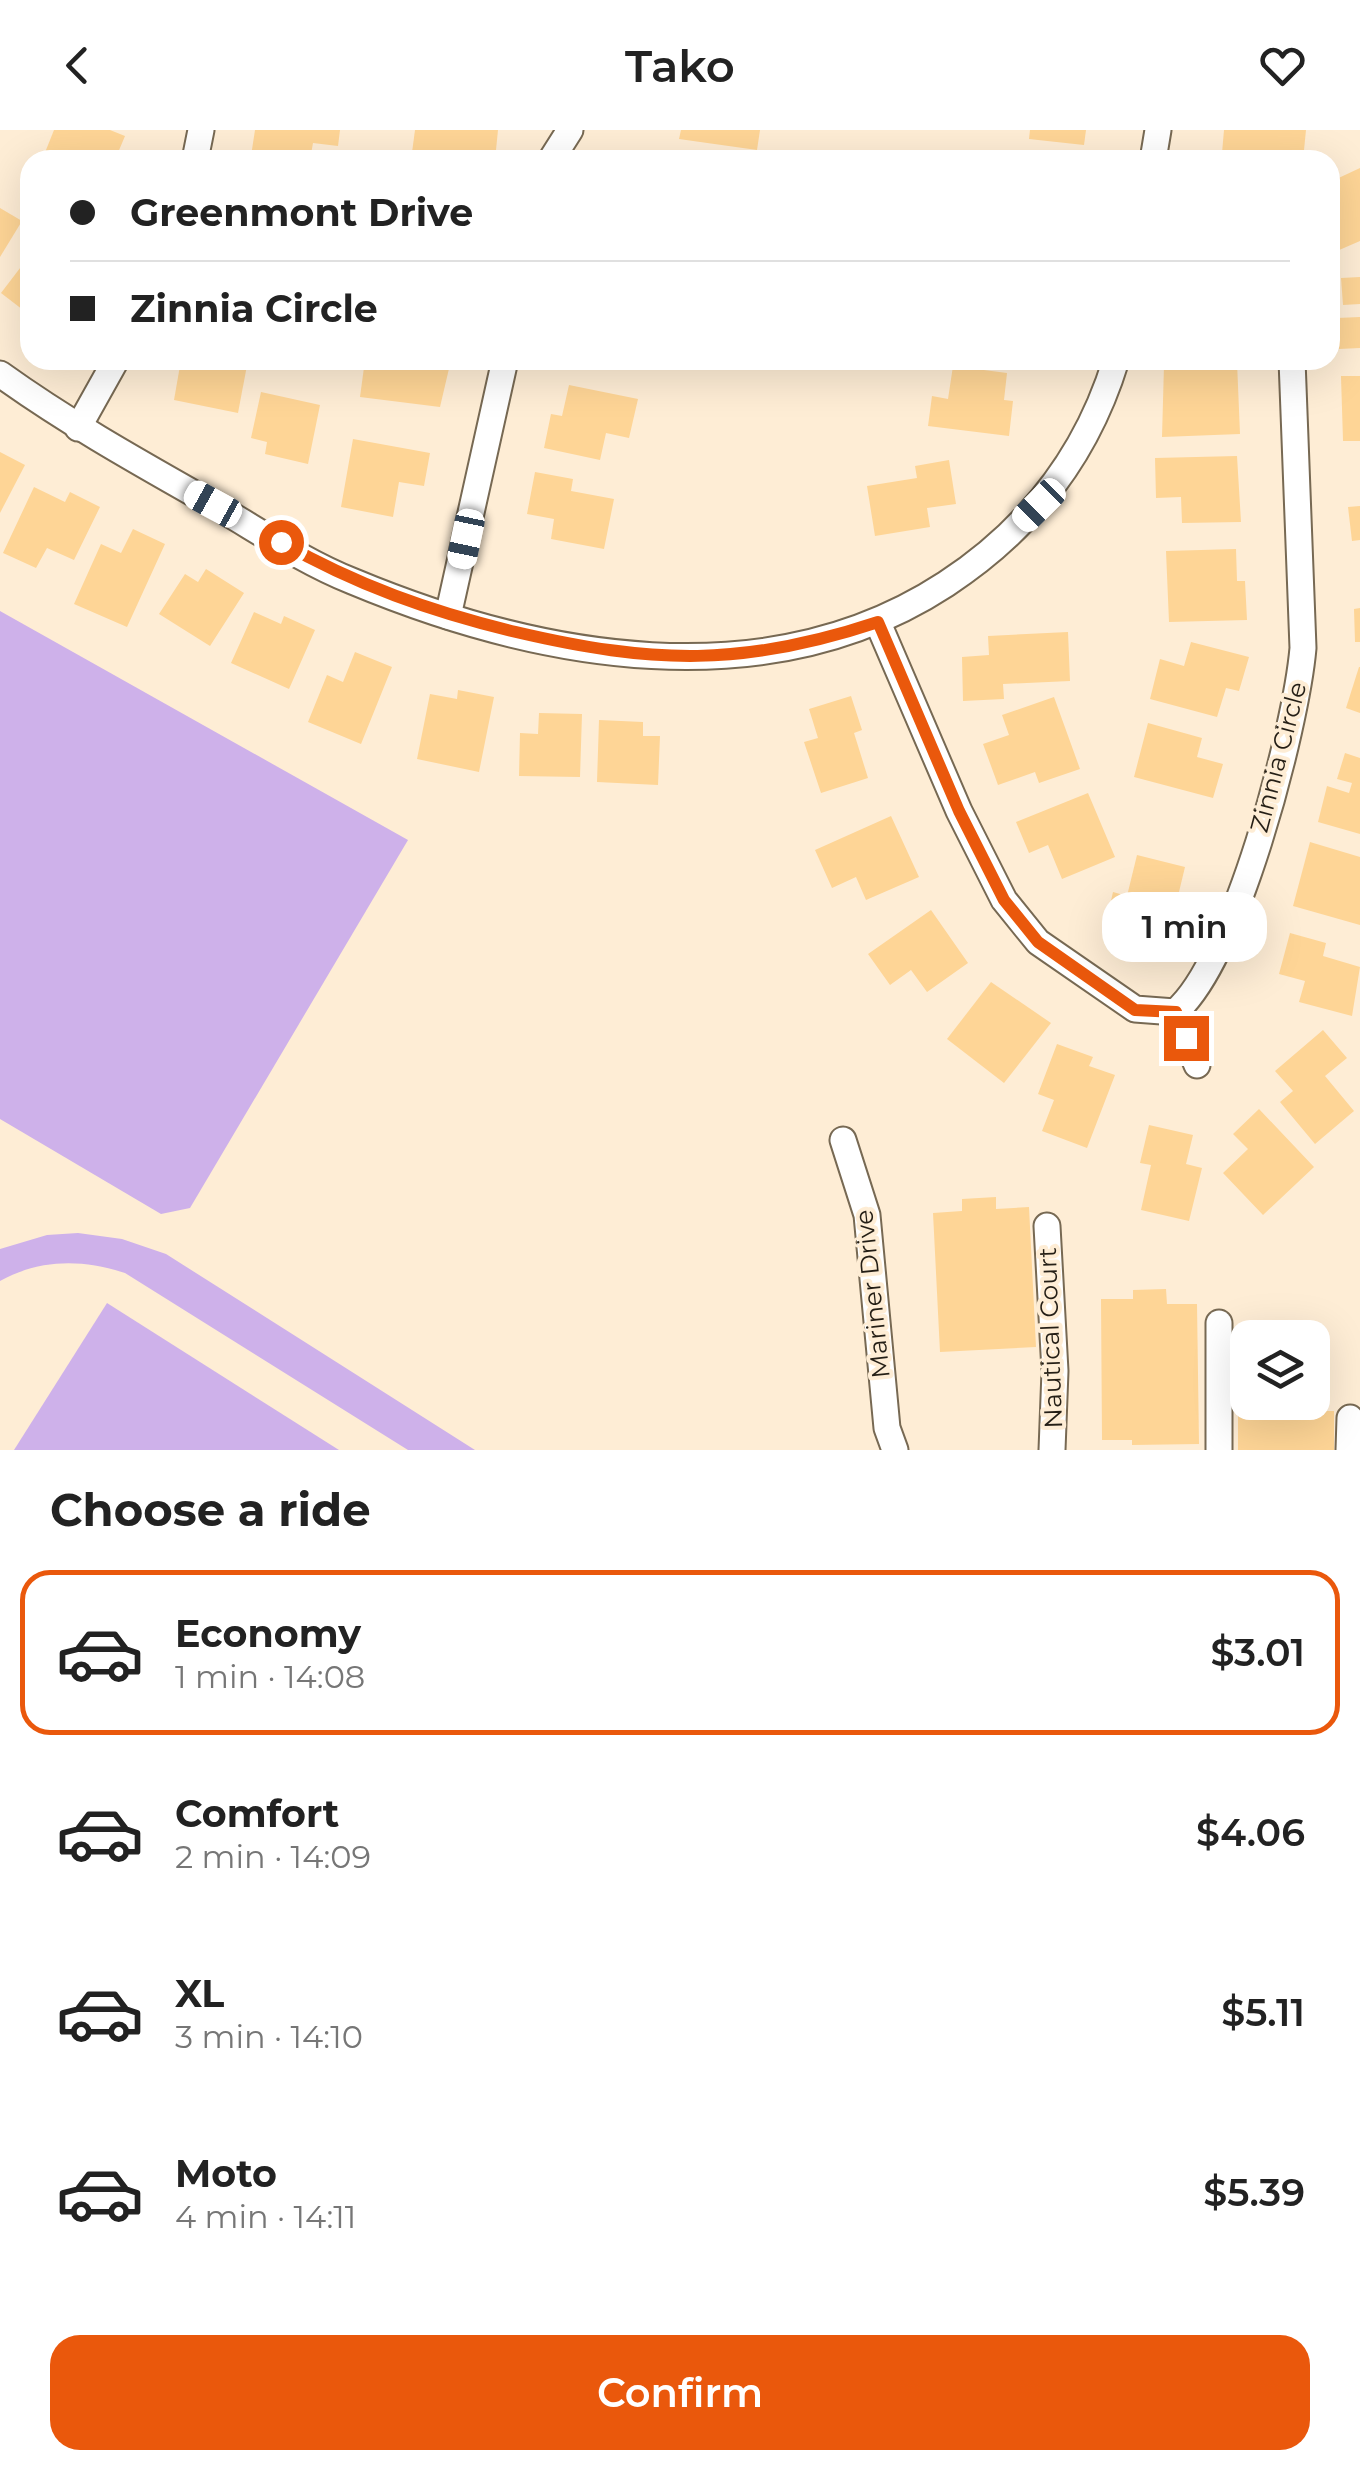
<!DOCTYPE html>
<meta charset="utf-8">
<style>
:root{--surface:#fff;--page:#f2f2f2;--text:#222;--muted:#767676;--line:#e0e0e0;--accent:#ea580c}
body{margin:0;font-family:Montserrat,sans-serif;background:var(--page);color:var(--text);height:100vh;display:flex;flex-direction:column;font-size:38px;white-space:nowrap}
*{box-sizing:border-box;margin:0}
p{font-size:32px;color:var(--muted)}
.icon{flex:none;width:55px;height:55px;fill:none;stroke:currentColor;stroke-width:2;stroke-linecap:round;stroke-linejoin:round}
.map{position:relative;height:1320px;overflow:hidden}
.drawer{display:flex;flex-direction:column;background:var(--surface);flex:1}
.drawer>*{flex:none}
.guide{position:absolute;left:20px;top:20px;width:1320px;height:220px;border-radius:30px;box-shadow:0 10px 40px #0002;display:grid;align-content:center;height:220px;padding:0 50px;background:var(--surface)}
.controls{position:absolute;left:1230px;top:1190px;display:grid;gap:20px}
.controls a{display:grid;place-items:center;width:100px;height:100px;border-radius:20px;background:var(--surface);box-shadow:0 10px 40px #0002;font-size:50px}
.end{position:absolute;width:45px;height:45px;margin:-22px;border:12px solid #ea580c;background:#fff;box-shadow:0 0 0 5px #fff}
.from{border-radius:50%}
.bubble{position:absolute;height:70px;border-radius:30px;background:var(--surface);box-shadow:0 10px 40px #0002;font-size:32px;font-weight:600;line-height:70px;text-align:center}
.car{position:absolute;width:30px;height:60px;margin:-30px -15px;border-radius:12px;box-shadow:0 0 8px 2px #0007;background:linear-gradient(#fff 24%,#345 0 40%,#fff 0 76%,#345 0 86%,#fff 0)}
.guide b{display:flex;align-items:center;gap:35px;height:95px;font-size:38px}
.guide b+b{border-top:2px solid var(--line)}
.guide i{width:25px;height:25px;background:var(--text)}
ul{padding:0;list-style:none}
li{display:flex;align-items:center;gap:30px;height:165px;margin:0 20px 15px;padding:0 30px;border:5px solid transparent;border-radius:30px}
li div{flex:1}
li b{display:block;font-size:38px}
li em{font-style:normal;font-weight:600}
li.selected{border-color:var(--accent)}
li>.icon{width:90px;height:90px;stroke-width:1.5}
h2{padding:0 50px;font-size:45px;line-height:120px}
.action{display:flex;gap:20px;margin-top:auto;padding:20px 50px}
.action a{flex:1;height:115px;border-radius:30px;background:var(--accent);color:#fff;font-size:40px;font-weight:600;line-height:115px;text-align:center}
header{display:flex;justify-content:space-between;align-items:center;height:130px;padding:0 50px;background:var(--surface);font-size:45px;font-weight:600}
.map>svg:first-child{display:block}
.green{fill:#ceb1ea}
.building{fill:#fed596}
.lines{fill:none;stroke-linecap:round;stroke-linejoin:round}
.street-casing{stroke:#776953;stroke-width:29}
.street{stroke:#fff;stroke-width:25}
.route{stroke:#ea580c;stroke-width:12}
.labels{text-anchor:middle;stroke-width:8;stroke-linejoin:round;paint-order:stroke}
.street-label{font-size:25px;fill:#241e15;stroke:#feedd5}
</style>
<header><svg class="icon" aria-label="back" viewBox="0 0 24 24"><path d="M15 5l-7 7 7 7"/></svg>Tako<svg class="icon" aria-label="heart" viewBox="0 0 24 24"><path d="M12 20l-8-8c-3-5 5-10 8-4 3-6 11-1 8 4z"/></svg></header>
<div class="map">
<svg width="1360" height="1320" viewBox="0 0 1360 1320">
<rect width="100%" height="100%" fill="#feedd5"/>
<g class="green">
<path d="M0 481 408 710 190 1078 161 1084 0 989Z"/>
<path d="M78 1103 122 1109 166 1124 475 1320H408L125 1143C82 1129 40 1129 0 1151V1119L47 1105Z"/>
<path d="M107 1173 339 1320H14Z"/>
</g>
<g class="building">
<path d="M54 0H110L125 6 117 25 130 30H58L44 25Z"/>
<path d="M255 0H340L338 16 313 13 310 30 251 26Z"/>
<path d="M415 0H498L495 30H411Z"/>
<path d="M681 0H760L757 20 679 9Z"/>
<path d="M1030 0H1086L1084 15 1029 9Z"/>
<path d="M1224 0H1306L1303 30 1222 23Z"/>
<path d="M1360 38V111L1330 124V52Z"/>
<path d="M0 78 22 91 0 127Z"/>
<path d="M30 125V178L27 183 1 163Z"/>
<path d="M1360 147V174L1343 175 1341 148Z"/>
<path d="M1360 187V218L1339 219 1337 188Z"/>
<path d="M181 230H248L238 283 174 270Z"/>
<path d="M365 230H451L440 277 360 267Z"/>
<path d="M1237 232 1240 304 1162 307 1164 235Z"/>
<path d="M953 236 1007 243 1004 270 1013 271 1009 306 928 296 932 266 948 269Z"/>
<path d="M1341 246H1360V311H1343Z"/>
<path d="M569 255 638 269 629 308 606 303 600 330 544 318 551 284 562 286Z"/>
<path d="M261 262 320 275 308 334 265 324 267 312 251 308Z"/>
<path d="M353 309 430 323 424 356 399 352 393 387 341 377Z"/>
<path d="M0 322 25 335 0 383Z"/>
<path d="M1237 326 1241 392 1182 393 1181 367 1156 368 1155 328Z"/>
<path d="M949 330 956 374 927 378 930 397 875 406 867 356 917 348 915 336Z"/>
<path d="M535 342 573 349 571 361 614 369 604 419 551 409 554 389 527 384Z"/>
<path d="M34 357 65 372 70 362 100 377 74 430 47 418 36 438 3 423Z"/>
<path d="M1360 376V410L1352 411 1348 377Z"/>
<path d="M133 399 165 414 127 497 74 474 101 414 121 423Z"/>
<path d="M1236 419 1237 451H1245L1247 490 1169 492 1166 421Z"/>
<path d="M206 439 244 463 210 516 159 484 185 444 198 452Z"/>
<path d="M1360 478V512H1355L1354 479Z"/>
<path d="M254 482 281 494 284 486 315 500 289 559 231 533Z"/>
<path d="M1068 502 1070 551 1003 554 1004 569 963 571 962 527 989 525 988 506Z"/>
<path d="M1191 512 1249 527 1239 561 1226 558 1217 587 1150 569 1160 529 1184 536Z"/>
<path d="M355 522 392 537 361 614 308 592 327 545 343 552Z"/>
<path d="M1359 537H1360V583L1346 578Z"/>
<path d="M458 560 494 567 479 642 417 629 430 564 457 569Z"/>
<path d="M851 566 862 600 854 603 868 648 821 663 804 612 818 608 809 579Z"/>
<path d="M1054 567 1080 639 1039 653 1035 642 998 655 983 614 1009 605 1002 585Z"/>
<path d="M539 583 582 584 580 647 519 646 520 603 538 604Z"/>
<path d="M599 590 643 592V606H660L658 655 597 652Z"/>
<path d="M1148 593 1202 608 1197 627 1223 634 1213 668 1134 647Z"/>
<path d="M1345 623 1360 628V704L1318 692 1327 656 1349 663 1352 653 1337 649Z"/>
<path d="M1088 663 1115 727 1062 749 1048 715 1029 723 1016 692Z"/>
<path d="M891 686 919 747 866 770 856 747 832 758 815 720Z"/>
<path d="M1310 712 1360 727V795L1293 776Z"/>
<path d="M1137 725 1185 737 1172 791 1153 786 1147 811 1104 801 1113 762 1127 766Z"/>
<path d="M931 780 968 833 927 862 911 840 890 855 868 824Z"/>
<path d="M1290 803 1326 813 1323 826 1360 837 1352 886 1299 872 1305 851 1279 844Z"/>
<path d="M991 852 1051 893 1004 953 947 909Z"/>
<path d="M1323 900 1347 928 1325 946 1354 981 1315 1014 1280 972 1293 961 1275 941Z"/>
<path d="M1057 914 1093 927 1089 936 1115 945 1087 1018 1042 1001 1054 970 1038 964Z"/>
<path d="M1259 979 1314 1037 1263 1085 1223 1043 1248 1019 1233 1004Z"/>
<path d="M1149 995 1193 1005 1186 1034 1202 1038 1189 1091 1141 1080 1151 1035 1140 1033Z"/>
<path d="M996 1067V1079L1029 1077 1036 1217 940 1222 933 1083 962 1081V1069Z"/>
<path d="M1166 1159 1167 1174H1197L1199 1314 1132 1315V1310H1102L1101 1169H1133V1160Z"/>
<path d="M1238 1270 1302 1272V1281H1334V1320H1238Z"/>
</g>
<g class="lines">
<g class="street-casing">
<g id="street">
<path d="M195 30 201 0"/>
<path d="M551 30 570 0"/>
<path d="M1153 30 1158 0"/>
<path d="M0 244C64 290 131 328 200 367 249 394 299 430 352 451 539 529 767 571 946 454 1030 399 1087 325 1116 230"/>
<path d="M78 298 116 230"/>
<path d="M448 486 505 230"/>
<path d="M878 493 959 681 1004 770 1038 812 1135 879 1175 882C1235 832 1296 599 1303 518L1292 230"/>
<path d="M1175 882 1197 935"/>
<path d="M843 1010 867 1085 887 1298 895 1320"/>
<path d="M1047 1096 1055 1241 1052 1320"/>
<path d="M1219 1193V1320"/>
<path d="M1349 1320 1350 1288"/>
</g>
</g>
<use href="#street" class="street"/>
</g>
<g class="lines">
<path class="route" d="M281 412C356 455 432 482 516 502 653 534 743 537 878 492L959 681 1004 770 1038 812 1135 880 1176 882 1186 908"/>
</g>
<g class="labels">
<g class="street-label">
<text transform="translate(1278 627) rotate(-75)" y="9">Zinnia Circle</text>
<text transform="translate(872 1164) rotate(-96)" y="9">Mariner Drive</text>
<text transform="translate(1050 1208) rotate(-92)" y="9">Nautical Court</text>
</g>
</g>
</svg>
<div class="controls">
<a><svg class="icon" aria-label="layers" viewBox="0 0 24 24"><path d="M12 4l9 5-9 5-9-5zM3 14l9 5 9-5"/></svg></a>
</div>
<i class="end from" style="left:281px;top:412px"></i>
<i class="end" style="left:1186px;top:908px"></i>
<div class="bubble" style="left:1102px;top:762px;width:165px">1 min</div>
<i class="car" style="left:213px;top:374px;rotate:299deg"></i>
<i class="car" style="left:1039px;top:375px;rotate:225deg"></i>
<i class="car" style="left:466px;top:409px;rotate:192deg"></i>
<div class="guide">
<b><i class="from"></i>Greenmont Drive</b>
<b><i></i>Zinnia Circle</b>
</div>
</div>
<section class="drawer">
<h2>Choose a ride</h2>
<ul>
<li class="selected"><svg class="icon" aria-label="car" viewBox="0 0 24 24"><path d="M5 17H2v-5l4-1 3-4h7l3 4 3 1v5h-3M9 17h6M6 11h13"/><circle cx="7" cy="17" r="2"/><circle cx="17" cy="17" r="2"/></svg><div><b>Economy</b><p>1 min · 14:08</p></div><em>$3.01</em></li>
<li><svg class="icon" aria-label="car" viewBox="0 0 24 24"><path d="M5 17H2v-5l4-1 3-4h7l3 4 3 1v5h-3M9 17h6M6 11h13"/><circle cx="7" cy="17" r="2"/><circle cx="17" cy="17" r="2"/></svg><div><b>Comfort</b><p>2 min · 14:09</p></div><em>$4.06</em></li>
<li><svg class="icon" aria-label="car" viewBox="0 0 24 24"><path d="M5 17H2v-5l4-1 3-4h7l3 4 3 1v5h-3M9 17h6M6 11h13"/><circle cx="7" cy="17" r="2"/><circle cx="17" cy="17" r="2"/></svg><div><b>XL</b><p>3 min · 14:10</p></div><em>$5.11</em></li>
<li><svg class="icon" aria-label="car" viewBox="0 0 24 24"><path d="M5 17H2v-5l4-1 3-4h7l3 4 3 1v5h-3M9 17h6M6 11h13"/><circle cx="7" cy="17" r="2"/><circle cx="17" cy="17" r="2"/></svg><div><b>Moto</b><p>4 min · 14:11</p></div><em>$5.39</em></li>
</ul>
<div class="action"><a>Confirm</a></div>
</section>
